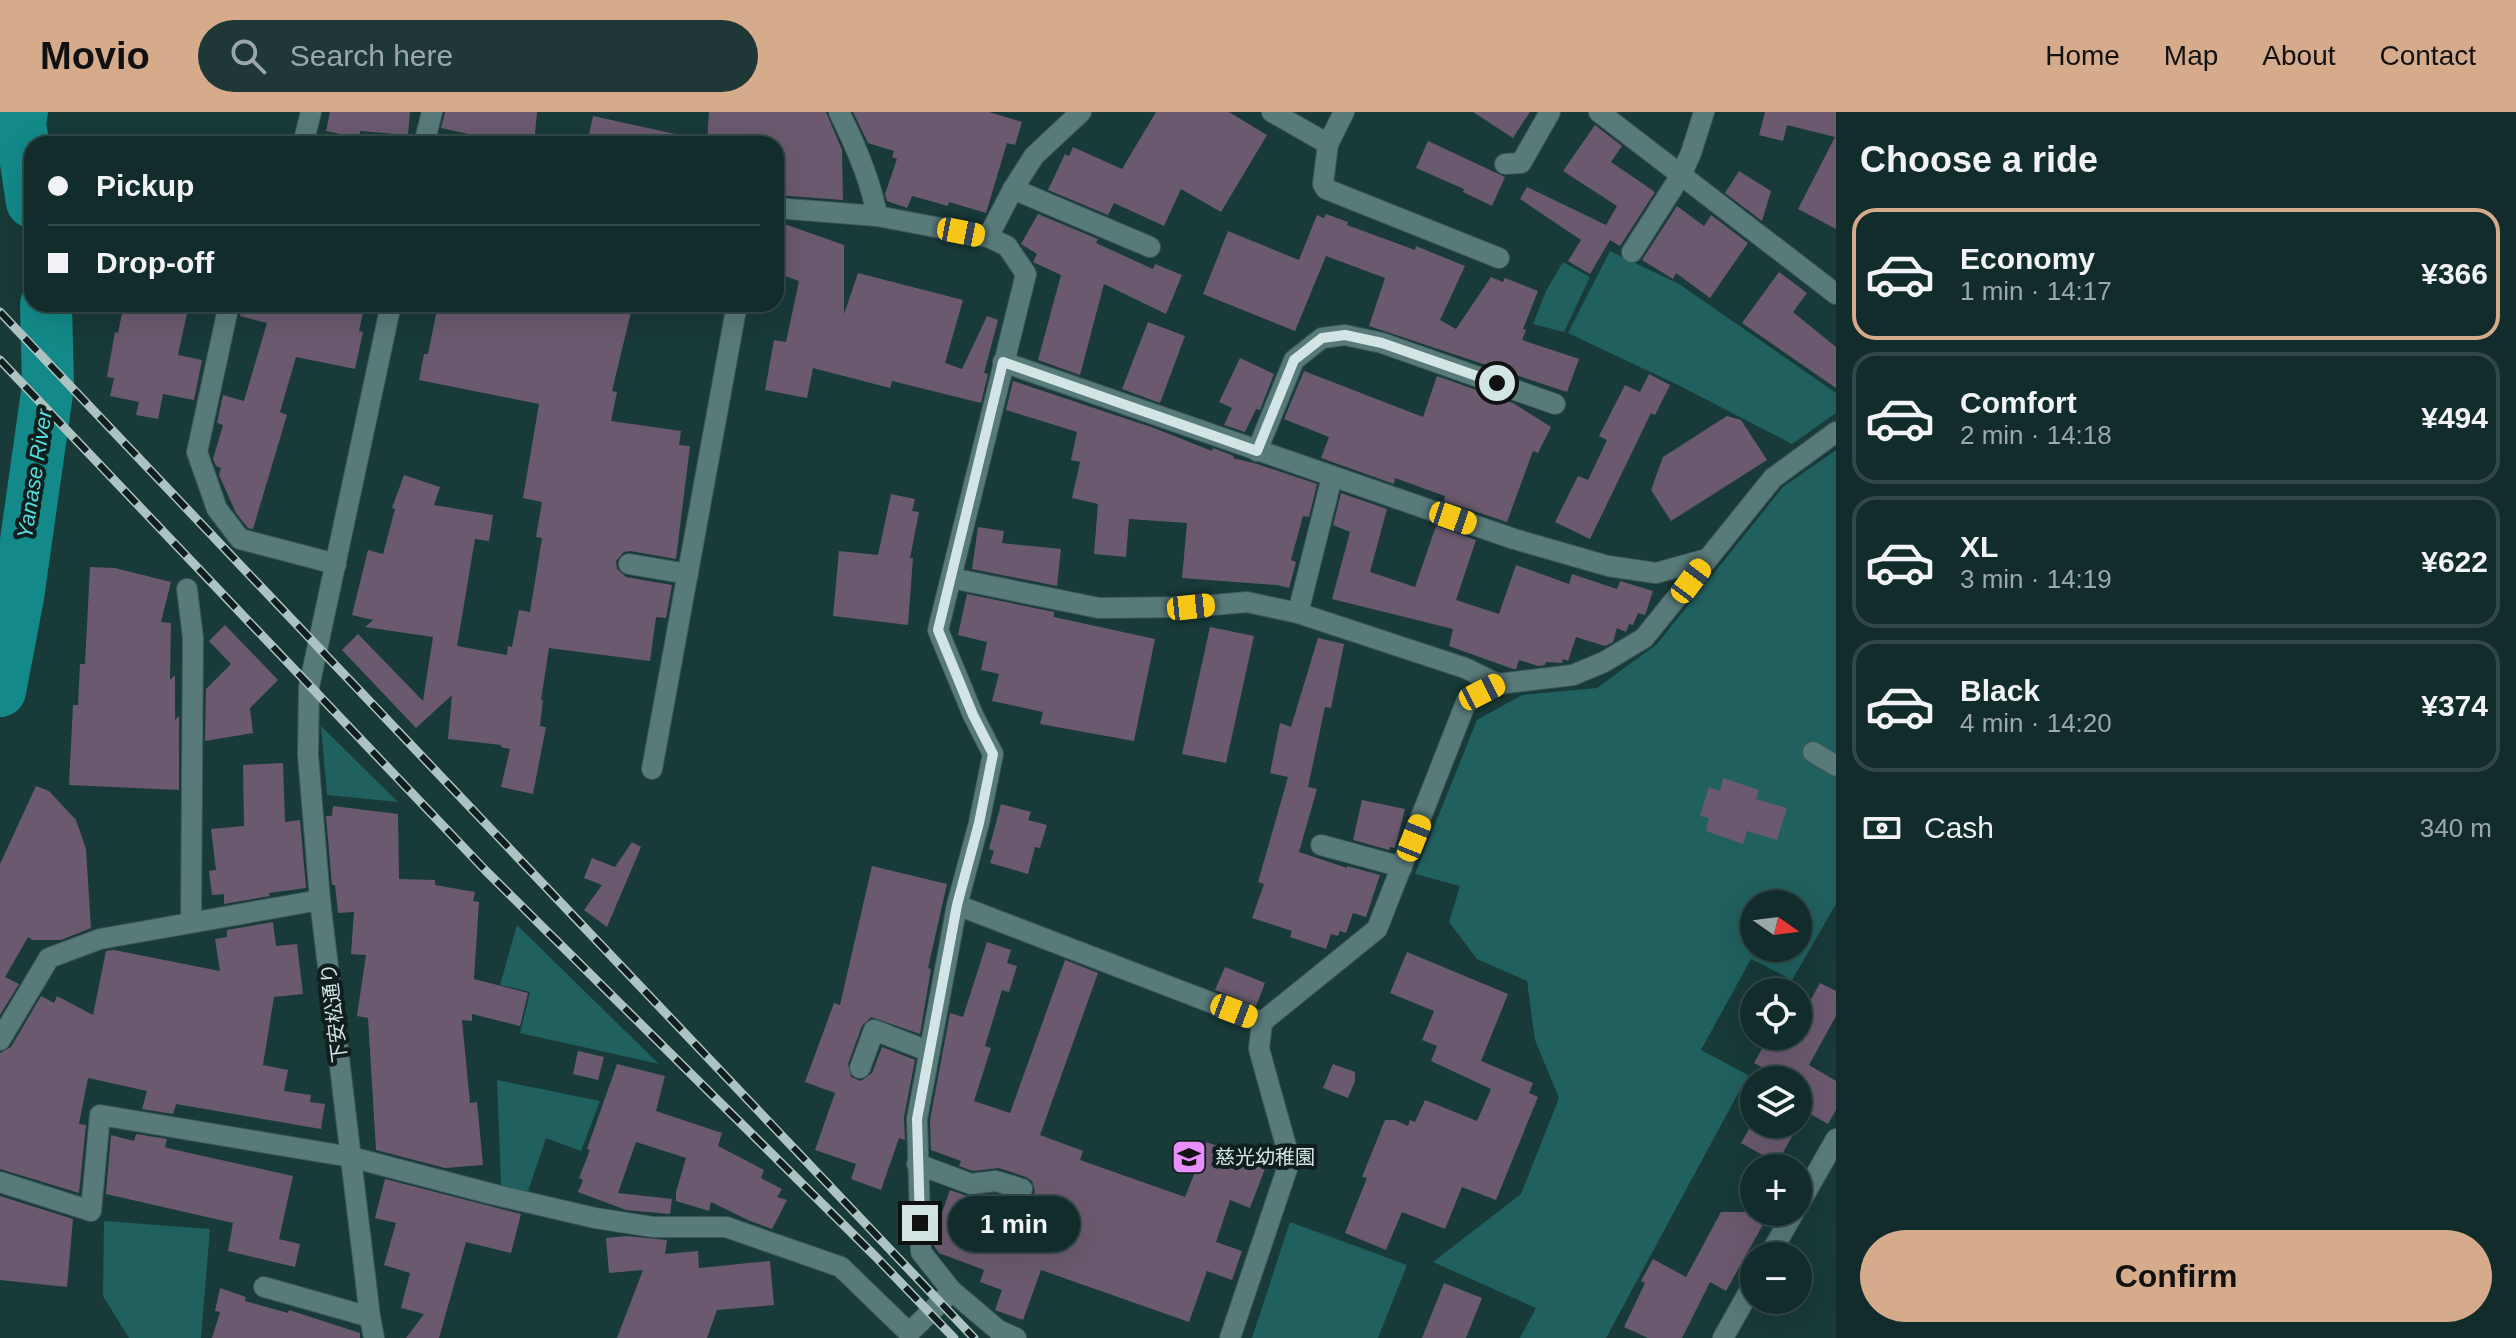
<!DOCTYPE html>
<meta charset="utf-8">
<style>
:root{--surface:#122c2b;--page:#1f3837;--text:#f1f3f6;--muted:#9ca7a9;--line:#314847;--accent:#d6ab8b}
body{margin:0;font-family:Arial,"Noto Sans JP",sans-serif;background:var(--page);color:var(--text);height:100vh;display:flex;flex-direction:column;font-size:30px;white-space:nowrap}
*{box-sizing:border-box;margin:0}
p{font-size:26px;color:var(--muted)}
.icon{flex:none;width:44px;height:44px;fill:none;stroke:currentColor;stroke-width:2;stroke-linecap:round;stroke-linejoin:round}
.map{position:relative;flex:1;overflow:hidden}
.drawer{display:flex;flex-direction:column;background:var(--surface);width:680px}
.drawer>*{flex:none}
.hud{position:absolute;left:24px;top:24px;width:760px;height:176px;border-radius:24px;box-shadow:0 8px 32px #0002,0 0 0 2px var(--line);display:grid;align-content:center;height:176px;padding:0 24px;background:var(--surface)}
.needle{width:52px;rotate:104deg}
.controls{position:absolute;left:1740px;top:778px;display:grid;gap:16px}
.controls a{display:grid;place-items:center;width:72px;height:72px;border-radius:50%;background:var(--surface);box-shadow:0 8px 32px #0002,0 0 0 2px var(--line);font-size:40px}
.end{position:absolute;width:36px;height:36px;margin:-18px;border:10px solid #d2e5e4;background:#111;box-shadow:0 0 0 4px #111}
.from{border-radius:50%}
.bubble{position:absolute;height:56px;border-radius:28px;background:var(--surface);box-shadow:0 8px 32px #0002,0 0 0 2px var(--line);font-size:26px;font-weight:800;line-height:56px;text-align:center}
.car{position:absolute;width:24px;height:48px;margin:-24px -12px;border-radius:10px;box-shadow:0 0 6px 2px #0007;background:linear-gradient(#f5c518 24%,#345 0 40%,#f5c518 0 76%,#345 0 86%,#f5c518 0)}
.hud b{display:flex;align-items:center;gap:28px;height:76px;font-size:30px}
.hud b+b{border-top:2px solid var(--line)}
.hud i{width:20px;height:20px;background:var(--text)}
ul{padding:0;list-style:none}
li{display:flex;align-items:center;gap:24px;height:132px;margin:0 16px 12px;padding:0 8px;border:4px solid var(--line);border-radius:24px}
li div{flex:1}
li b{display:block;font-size:30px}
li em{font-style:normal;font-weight:800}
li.on{border-color:var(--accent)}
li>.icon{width:72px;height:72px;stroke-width:1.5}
h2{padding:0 24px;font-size:36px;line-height:96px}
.pay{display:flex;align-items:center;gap:20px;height:88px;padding:0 24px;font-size:30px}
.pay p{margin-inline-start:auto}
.primary-button{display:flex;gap:16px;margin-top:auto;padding:16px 24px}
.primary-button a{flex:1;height:92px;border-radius:48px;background:var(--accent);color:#111;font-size:32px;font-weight:800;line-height:92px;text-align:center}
header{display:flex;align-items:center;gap:48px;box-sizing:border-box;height:112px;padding:0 40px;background:var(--accent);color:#111}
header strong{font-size:38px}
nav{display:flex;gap:44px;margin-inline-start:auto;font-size:28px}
.search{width:560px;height:72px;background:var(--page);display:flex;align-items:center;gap:20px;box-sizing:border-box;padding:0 28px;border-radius:44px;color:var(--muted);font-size:30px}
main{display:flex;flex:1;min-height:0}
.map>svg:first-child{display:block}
.green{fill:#20605f;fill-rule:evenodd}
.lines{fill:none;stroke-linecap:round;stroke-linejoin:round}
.river{stroke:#138a89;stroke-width:52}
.building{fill:#6b5a6f}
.minor-casing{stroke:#3b5858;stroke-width:22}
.minor{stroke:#587a79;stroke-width:20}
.rail-casing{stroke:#adc3c2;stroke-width:9}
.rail{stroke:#101e1e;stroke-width:6;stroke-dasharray:18;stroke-linecap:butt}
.route{stroke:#d2e5e4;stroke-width:10}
.labels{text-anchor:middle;stroke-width:8;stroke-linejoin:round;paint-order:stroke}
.street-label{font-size:20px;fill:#d2e5e4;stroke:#101e1e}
.poi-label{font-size:20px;fill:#d2e5e4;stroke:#101e1e;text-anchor:start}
.water-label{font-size:22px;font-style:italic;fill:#52dedc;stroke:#101e1e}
</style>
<header>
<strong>Movio</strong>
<div class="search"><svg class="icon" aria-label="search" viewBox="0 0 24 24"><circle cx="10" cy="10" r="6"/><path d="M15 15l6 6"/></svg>Search here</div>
<nav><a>Home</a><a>Map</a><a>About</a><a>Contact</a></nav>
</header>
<main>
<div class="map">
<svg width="1836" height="1226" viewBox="0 0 1836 1226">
<rect width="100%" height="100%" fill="#183a39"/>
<g class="green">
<path d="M1610 139 1679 172 1836 281V301L1792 332 1678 273 1568 221Z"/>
<path d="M1563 150 1590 165 1564 220 1533 212 1546 179Z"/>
<path d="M1836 338V792L1792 868 1751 847 1701 938 1748 963 1606 1226H1520L1536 1196 1433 1150 1521 1082 1559 986 1535 928 1527 869 1477 847 1449 810 1460 774 1415 762 1477 608 1522 583 1597 576 1657 532 1783 375ZM1754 792H1798V836H1754Z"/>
<path d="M321 614 398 690 327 683Z"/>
<path d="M517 813 659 952 520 921 530 880 500 873Z"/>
<path d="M497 968 600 989 581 1039 546 1026 528 1079 501 1075Z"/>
<path d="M104 1109 210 1117 201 1226H129L103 1184Z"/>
<path d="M1290 1110 1407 1153 1378 1226H1252Z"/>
</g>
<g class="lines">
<g class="river">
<path d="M22 0 20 11 32 90"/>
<path d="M0 579 18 485 48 274 46 192"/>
</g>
</g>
<g class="building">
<path d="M330 0H410L408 23 360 19 359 26 326 19Z"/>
<path d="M445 0H537L534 32H500V29L441 16Z"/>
<path d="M709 0H826L842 38 843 88 776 83V32H707Z"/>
<path d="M853 0H989L1022 10 1015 33 1007 31 986 101 949 90 948 94 912 84 907 96 887 89 885 82 897 47 892 45 894 39 868 31Z"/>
<path d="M1156 0H1229L1267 23 1221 100 1181 77 1164 114 1114 91 1108 103 1048 78 1065 42 1069 44 1073 35 1122 57Z"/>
<path d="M1473 0H1530L1513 26Z"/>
<path d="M1765 0H1836V117L1798 97 1835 25 1787 13 1783 29 1759 23Z"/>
<path d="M593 4 675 22 674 32H587Z"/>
<path d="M1595 13 1622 34 1611 50 1655 80 1620 134 1610 128 1590 162 1568 149 1581 128 1520 87 1527 75 1606 113 1617 94 1563 59Z"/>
<path d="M1428 29 1505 65 1492 94 1463 80 1464 77 1416 56Z"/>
<path d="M1739 59 1771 79 1762 109 1725 81Z"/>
<path d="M1677 94 1704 114 1711 103 1748 131 1710 186 1676 161 1673 167 1642 148Z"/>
<path d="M1038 102 1098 127 1096 131 1153 157 1155 152 1182 163 1166 202 1104 172 1080 263 1038 248 1061 163 1033 150 1037 142 1021 132Z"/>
<path d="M1326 102 1348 110 1347 113 1415 138 1416 134 1465 154 1440 208 1456 217 1491 165 1503 170 1505 166 1538 179 1523 217 1526 218 1522 228 1579 247 1567 280 1369 214 1385 166 1326 144 1295 219 1203 182 1228 119 1299 148 1317 103 1324 106Z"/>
<path d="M776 109 844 133V202L858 161 963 188 945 251 962 257 987 204 998 208 984 261 988 262 981 291 892 269 890 276 813 256 807 286 765 278 774 228 786 230 799 169 776 161Z"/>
<path d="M1779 160 1807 181 1793 200 1836 235V276L1742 211Z"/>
<path d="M124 192H189L178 243 202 248 194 288 163 282 158 307 136 303 139 290 110 284 114 266 107 265 115 220 118 221Z"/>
<path d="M242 192H365L359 219 363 220 355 257 296 245 280 300 287 303 253 417 248 416 236 401 219 363 221 356 216 354 213 347 223 313 217 311 223 283 244 289 267 211 240 204Z"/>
<path d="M438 192H528L550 195 551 192H574L600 197 601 192H633L612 279 617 280 611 309 681 319 679 333 690 334 676 447 630 439 624 440 616 449 617 457 626 465 672 473 666 506 656 505 650 549 549 536 541 588H543L540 614 546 615 533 682 501 675 510 637 501 635V633L448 627 452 583 416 616 342 538 358 522 423 589 433 525 365 515 373 508 352 503 368 438 383 442 395 397 392 396 404 363 440 375 434 393 493 403 489 429 475 427 457 534 507 543 508 534 512 535 519 498 530 500 542 426 536 425 542 390 523 386 539 292 419 268 424 242H428Z"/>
<path d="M1148 210 1185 224 1160 291 1122 277Z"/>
<path d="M1240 246 1274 262 1260 298 1256 297 1245 320 1224 313 1232 296 1219 290Z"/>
<path d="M1304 259 1423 305 1437 264 1513 291 1551 315 1538 341 1533 339 1507 410 1444 389 1445 384 1395 366 1394 372 1321 346 1329 325 1284 307Z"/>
<path d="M1649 262 1670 273 1655 303 1651 301 1590 427 1555 410 1578 364 1588 368 1607 328 1599 324 1625 273 1640 280Z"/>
<path d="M1013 269 1154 316 1212 339 1213 336 1234 344 1233 346 1257 352 1317 372 1309 405 1303 404 1291 448 1296 450 1289 476 1277 473 1182 466 1187 411 1129 407 1126 445 1094 442 1098 392 1072 386 1080 350 1071 348 1077 320 1006 298Z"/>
<path d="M1727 304 1741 308 1767 348 1671 409 1651 378 1663 345Z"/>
<path d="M1341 381 1387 397 1370 460 1415 475 1436 414 1476 428 1456 488 1499 502 1516 453 1569 472 1572 462 1617 477 1620 469 1653 479 1645 503 1638 501 1633 513 1629 512 1626 520 1617 516 1613 530 1605 534 1576 525 1568 549 1563 547 1562 551 1546 550 1545 553 1538 554 1519 548 1516 557H1513L1449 534 1453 517 1332 487 1350 420 1333 413Z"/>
<path d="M891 382 915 387 912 399 919 400 910 446H913L908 513 833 504 839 439 878 443Z"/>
<path d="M978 415 1004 419 1002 431 1061 437 1057 474 972 457Z"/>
<path d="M90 455 115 456 171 470 161 510 171 511 170 568 175 563V608L179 604V678L69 673 73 593H78L80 552H85Z"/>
<path d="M967 482 1054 500V505L1155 527 1134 629 1040 612 1043 600 992 589 999 562 981 558 987 530 958 523Z"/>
<path d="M225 513 278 568 250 596 253 621 205 629 206 577 231 552 209 529Z"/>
<path d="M1210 515 1254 524 1226 651 1182 642Z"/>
<path d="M1318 526 1344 532 1331 596 1325 595 1308 675 1317 677 1299 740 1347 756V754L1380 763 1366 805 1353 801 1346 821 1340 819 1338 824 1331 822 1326 837 1290 825 1292 819 1252 806 1264 772 1258 770 1288 665 1270 661 1280 611 1291 615Z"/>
<path d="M283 651 285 710 300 708 306 776 269 781 270 784 224 792V782L212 783 209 759 216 758 211 717 244 714 243 653Z"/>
<path d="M1723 666 1759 678 1756 687 1787 696 1777 728 1747 719 1743 732 1706 719 1709 706 1700 704 1709 675 1720 679Z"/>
<path d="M36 674 49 679 76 708 86 737 91 816 61 828H33L28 825 5 865 19 872 0 903V752Z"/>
<path d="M1362 688 1405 697 1395 736 1390 735 1389 738 1353 728Z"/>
<path d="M1001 692 1031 700 1028 708 1047 713 1040 736 1035 735 1028 762 990 751 994 739 989 737Z"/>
<path d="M333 694 398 702 399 767 435 768V773L475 780 473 789 479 790 474 867 528 881 520 914 472 902V909L462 908 470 991 477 990 483 1053 445 1056 376 1038 368 906 357 904 366 843 351 842 354 800 338 801 335 773H332L326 704H332Z"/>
<path d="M632 730 641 735 607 815 584 798 602 773 584 766 592 746 615 755Z"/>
<path d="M872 754 947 772 928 856 931 857 920 922 871 905 862 914 848 952 851 965 861 969 872 961 882 935 915 948 904 1005 905 1028 899 1026 881 1078 851 1067 856 1052 815 1038 835 981 805 970 834 891 840 893Z"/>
<path d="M273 810 276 834 297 832 303 882 274 885 263 953 288 958 284 979 311 983 310 990 325 992 321 1017 176 992 173 1002 142 997 147 979 88 966 79 1012 86 1013 79 1081 0 1057V941L11 935 41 884 54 891 57 884 93 903 106 839 114 838 220 859 215 827 227 825V818Z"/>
<path d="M987 830 1011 838 1007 851 1017 854 1009 880 1002 878 985 934 991 936 974 989 1010 1001 1065 848 1098 861 1040 1023 1083 1039 1080 1048 1185 1085 1207 1030 1266 1054 1250 1096 1230 1088 1216 1130 1242 1139 1232 1168 1207 1159 1189 1210 1041 1158 1023 1208 995 1198 1002 1178 980 1170 984 1158 939 1141 934 1134V1123L950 1078 967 1084 995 1082 1024 1090 1030 1087 1035 1080 1032 1069 1026 1065 999 1056 973 1059 959 1054 961 1049 931 1038 930 1008 950 901 963 905Z"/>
<path d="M1407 840 1508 882 1481 949 1533 971 1529 981 1538 985 1496 1088 1462 1075 1445 1117 1402 1100 1386 1138 1345 1121 1367 1066 1362 1065 1385 1008H1395L1408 1014 1410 1008 1415 1010 1425 988 1477 1009 1491 977 1431 949 1437 934 1422 928 1434 899 1390 881Z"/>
<path d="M1225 855 1265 871 1256 894 1215 878Z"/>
<path d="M1820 871 1836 879V904L1809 953 1836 969V998L1828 1012 1798 995V968H1759L1765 957 1754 951 1769 924H1798V911Z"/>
<path d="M578 939 604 945 598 968 573 962Z"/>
<path d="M617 952 665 964 656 999 722 1021 718 1034 764 1058 761 1066 782 1077 777 1085 787 1088 772 1117 750 1109 711 1090 709 1099 676 1089V1080L686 1046 636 1030 618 1081 672 1087 670 1102 626 1098 578 1080 583 1068 579 1066 590 1038 587 1037Z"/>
<path d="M1333 952 1355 960V969L1348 986 1323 976Z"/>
<path d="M1752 1012H1799L1777 1051 1741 1031Z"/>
<path d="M136 1022 167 1027 165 1035 167 1036 293 1064 279 1127 300 1132 295 1155 228 1139 233 1111 106 1082 111 1023 134 1029Z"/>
<path d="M385 1067 521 1102 511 1141 466 1130 439 1226H406L424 1202 401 1196 410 1161 384 1153 396 1111 375 1106Z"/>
<path d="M0 1084 73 1107 67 1175 0 1168Z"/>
<path d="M1721 1100H1770L1726 1179 1710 1170 1682 1226H1648L1624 1215 1645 1171 1641 1169 1653 1147 1686 1165Z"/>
<path d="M627 1124 667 1128 665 1142 698 1139 699 1156 770 1149 774 1193 717 1198 707 1226H617L643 1158 609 1161 606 1126Z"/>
<path d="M1444 1171 1482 1186 1466 1226H1422Z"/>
<path d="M220 1176 246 1185 245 1189 288 1201 289 1198 360 1221V1226H212L220 1200 215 1199Z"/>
</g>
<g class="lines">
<g class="minor-casing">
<g id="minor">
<path d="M839 0C855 32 871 69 877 104"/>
<path d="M1272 0 1328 32"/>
<path d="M1344 0 1328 32 1323 72 1326 77 1499 146"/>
<path d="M1599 0 1836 182"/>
<path d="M303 32 311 0"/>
<path d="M424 32 432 0"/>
<path d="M1505 52 1521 51 1550 0"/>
<path d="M1013 77 1150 135"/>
<path d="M776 96 877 104 988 125 1007 134 1026 162 938 518 973 603 993 642 979 711 957 793 917 1007 921 1140 952 1179 998 1218 1016 1226"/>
<path d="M988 125 1013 77 1034 44 1081 0"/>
<path d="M1632 140 1681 63 1691 41 1704 0"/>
<path d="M229 192 197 340 217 397 240 427 336 452"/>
<path d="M1003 250 1514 427 1608 454 1656 461 1707 447"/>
<path d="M1257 339 1294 248 1322 226 1345 223 1382 231 1555 292"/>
<path d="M629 452 688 462"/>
<path d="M951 466 1099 496 1191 495 1247 490 1298 501 1465 556 1498 572"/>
<path d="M187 477 193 526 191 810"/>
<path d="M1298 501 1332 365"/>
<path d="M1813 640 1836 654"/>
<path d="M652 657 737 192"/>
<path d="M1321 733 1402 755"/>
<path d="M957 793 1262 910 1377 817 1467 588 1498 572 1573 563 1604 550 1644 526 1773 366 1836 320"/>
<path d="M0 928 49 846 100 827 320 788"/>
<path d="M860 956 874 918 928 939"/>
<path d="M917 1052 971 1072 996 1069 1022 1077"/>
<path d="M0 1070 91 1099 100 1003 351 1045 492 1082 595 1106 653 1115H726L841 1155 909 1221 952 1179"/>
<path d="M1798 1094 1836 1027"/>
<path d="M1769 1144 1794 1100"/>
<path d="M264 1175 370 1205"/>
<path d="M374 1226 370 1205 320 788 308 643 309 575 391 192"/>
<path d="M1230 1226 1290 1048 1259 937 1262 910"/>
<path d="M1723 1226 1754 1171"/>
</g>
</g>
<use href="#minor" class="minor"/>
<g class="rail-casing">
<g id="rail">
<path d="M0 200 974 1226"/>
<path d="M0 248 486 759 875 1144 954 1226"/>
</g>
</g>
<use href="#rail" class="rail"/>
</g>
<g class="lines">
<path class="route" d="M920 1111 917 1007 957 793 979 711 993 642 973 603 938 518 1003 250 1257 339 1294 248 1322 226 1345 223 1382 231 1497 271"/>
</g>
<defs>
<g id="school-square" transform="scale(1.8)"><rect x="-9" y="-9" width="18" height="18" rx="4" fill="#e98efe" stroke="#101e1e"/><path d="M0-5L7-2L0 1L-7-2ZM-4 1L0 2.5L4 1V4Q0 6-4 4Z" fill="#111"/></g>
</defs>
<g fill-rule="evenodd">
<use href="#school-square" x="1189" y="1045"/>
</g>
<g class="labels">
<g class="street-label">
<text transform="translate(334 901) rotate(-97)" y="7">下安松通り</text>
</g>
<g class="poi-label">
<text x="1215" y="1052">慈光幼稚園</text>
</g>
<g class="water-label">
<text transform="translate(34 362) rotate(-81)" y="8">Yanase River</text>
</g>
</g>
</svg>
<div class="controls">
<a><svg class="needle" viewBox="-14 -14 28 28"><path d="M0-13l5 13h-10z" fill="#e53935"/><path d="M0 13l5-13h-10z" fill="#9ca7a9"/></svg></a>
<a><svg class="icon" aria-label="locate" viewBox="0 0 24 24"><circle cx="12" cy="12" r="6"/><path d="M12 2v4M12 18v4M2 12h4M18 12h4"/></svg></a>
<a><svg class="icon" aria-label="layers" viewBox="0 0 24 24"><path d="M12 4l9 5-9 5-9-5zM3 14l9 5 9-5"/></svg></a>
<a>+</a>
<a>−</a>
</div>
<i class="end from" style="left:1497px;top:271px"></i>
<i class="end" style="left:920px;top:1111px"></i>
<div class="bubble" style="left:948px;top:1084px;width:132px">1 min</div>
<i class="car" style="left:961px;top:120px;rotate:101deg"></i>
<i class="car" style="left:1453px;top:406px;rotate:109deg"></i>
<i class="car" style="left:1691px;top:469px;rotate:37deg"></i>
<i class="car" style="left:1191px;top:495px;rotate:84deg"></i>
<i class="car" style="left:1482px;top:580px;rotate:63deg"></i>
<i class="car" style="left:1414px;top:726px;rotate:22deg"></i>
<i class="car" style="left:1234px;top:899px;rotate:111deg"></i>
<div class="hud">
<b><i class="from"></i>Pickup</b>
<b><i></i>Drop-off</b>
</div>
</div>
<section class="drawer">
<h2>Choose a ride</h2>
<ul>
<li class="on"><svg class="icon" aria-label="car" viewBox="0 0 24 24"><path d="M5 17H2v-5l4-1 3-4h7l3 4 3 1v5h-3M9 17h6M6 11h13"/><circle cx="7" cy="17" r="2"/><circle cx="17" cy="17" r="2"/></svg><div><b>Economy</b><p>1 min · 14:17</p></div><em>¥366</em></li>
<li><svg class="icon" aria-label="car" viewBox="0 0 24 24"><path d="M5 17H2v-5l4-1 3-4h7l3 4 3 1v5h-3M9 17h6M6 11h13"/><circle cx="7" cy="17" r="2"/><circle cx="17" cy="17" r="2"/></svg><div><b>Comfort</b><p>2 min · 14:18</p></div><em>¥494</em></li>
<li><svg class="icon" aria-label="car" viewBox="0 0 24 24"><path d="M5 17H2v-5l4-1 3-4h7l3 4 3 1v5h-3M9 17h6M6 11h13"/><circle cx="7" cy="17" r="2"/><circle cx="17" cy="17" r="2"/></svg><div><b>XL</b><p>3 min · 14:19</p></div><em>¥622</em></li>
<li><svg class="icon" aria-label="car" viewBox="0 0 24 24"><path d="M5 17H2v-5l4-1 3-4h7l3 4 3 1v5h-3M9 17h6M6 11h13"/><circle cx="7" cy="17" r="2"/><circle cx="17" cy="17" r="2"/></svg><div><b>Black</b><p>4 min · 14:20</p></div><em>¥374</em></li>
</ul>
<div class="pay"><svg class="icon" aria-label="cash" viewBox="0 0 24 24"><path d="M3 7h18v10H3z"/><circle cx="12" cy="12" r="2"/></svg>Cash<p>340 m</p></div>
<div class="primary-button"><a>Confirm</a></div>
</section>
</main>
